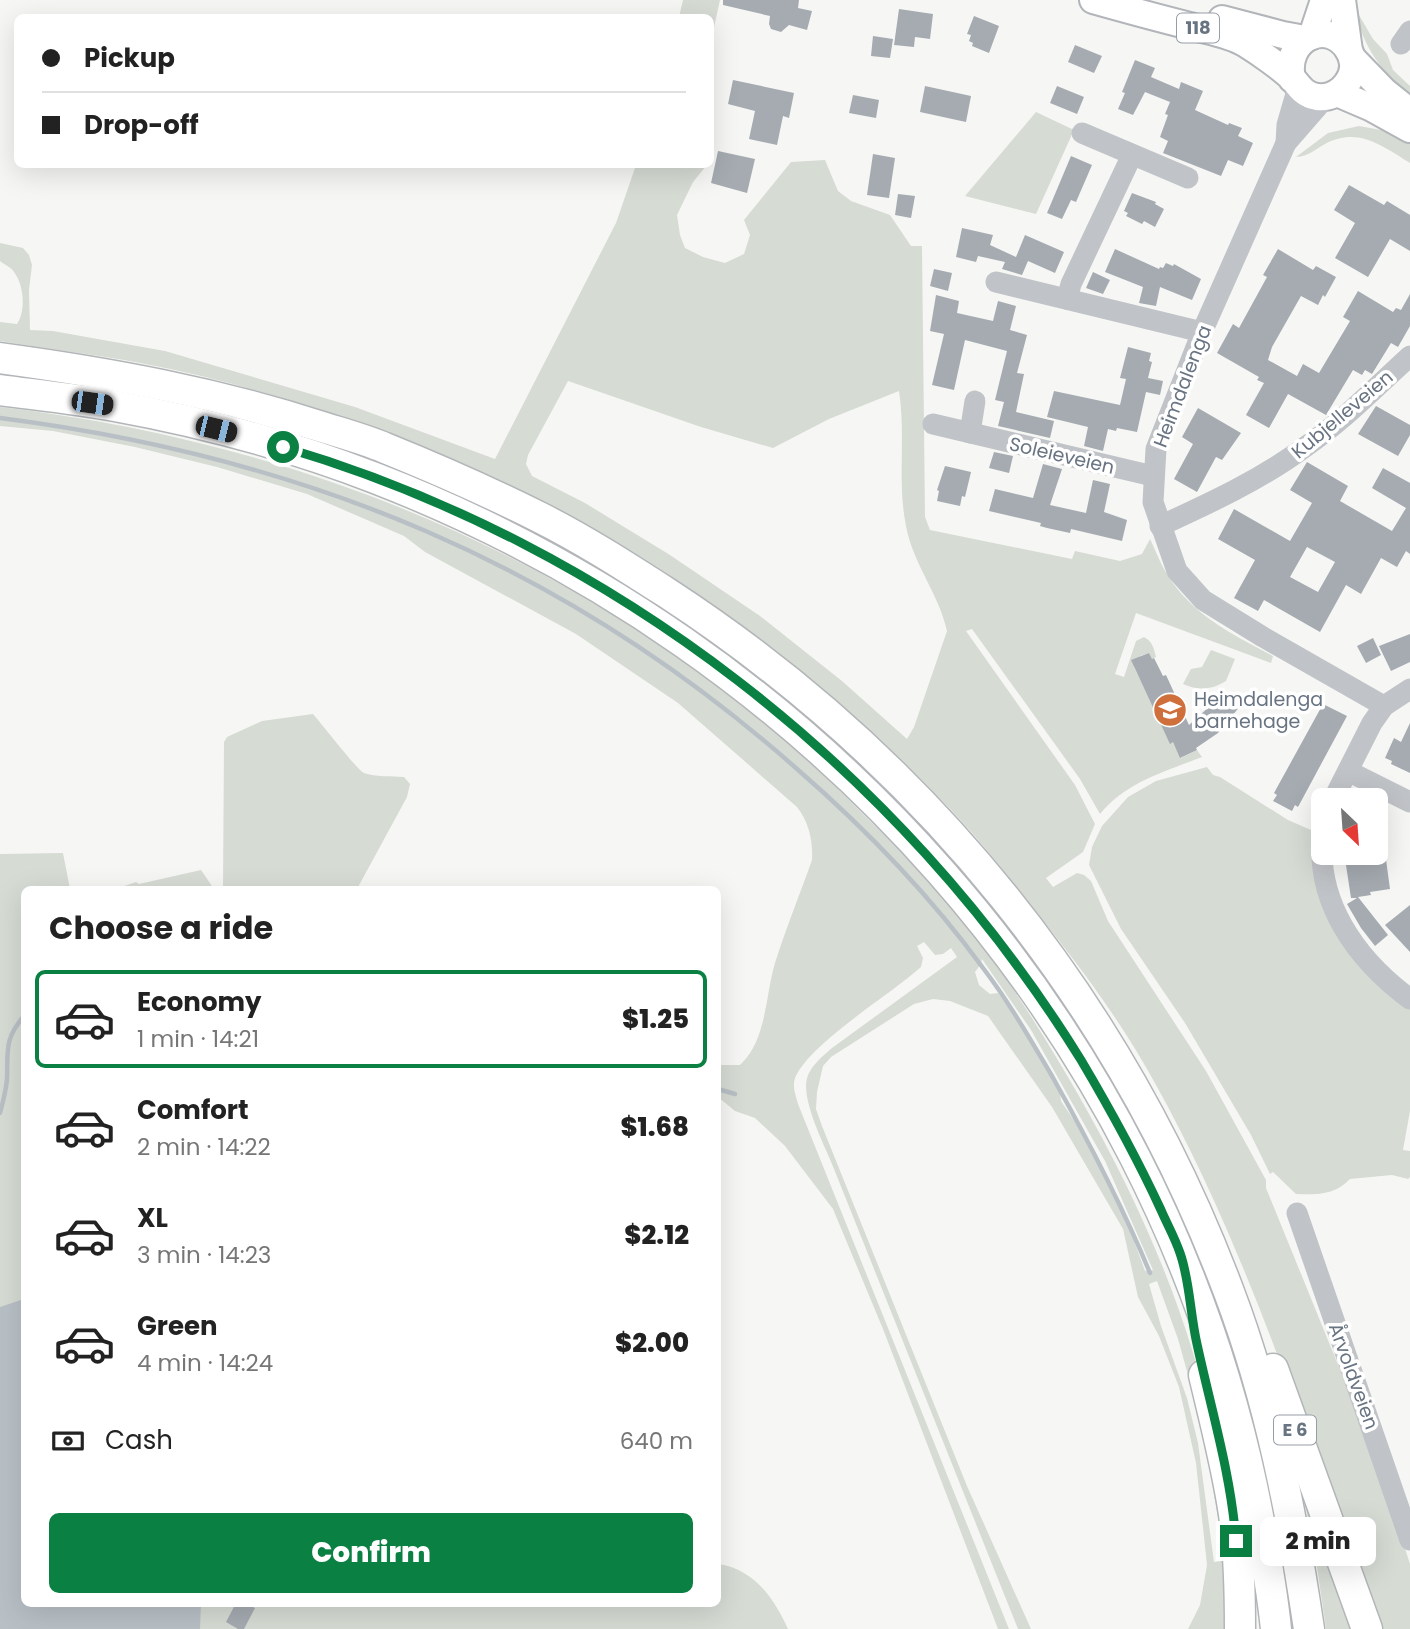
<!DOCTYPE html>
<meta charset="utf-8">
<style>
:root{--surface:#fff;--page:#f6f6f6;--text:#222;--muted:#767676;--line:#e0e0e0;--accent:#0b8043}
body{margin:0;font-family:Poppins,sans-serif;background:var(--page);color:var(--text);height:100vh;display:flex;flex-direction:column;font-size:26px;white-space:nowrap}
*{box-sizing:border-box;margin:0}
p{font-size:23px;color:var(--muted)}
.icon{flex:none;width:38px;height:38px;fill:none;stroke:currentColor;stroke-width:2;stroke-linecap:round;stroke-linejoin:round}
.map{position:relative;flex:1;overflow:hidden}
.panel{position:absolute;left:21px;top:886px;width:700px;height:721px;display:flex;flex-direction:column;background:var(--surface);border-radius:10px;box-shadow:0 7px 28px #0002}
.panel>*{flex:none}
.top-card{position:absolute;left:14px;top:14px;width:700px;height:154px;border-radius:10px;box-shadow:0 7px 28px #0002;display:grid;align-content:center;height:154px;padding:0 28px;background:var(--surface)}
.needle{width:46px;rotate:155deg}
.buttons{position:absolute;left:1311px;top:788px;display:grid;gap:14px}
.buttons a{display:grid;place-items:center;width:77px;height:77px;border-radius:10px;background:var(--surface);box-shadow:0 7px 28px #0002;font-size:35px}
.end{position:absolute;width:32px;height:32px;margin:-16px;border:9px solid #0b8043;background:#fff;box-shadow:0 0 0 4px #fff}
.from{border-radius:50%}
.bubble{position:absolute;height:49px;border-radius:10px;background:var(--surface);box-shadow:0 7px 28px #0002;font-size:23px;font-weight:800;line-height:49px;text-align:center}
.car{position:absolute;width:21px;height:42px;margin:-21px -10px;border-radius:9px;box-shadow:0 0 5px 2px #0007;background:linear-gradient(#222 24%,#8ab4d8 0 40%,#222 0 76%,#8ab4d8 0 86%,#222 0)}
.top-card b{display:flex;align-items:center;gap:24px;height:66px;font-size:26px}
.top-card b+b{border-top:2px solid var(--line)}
.top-card i{width:18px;height:18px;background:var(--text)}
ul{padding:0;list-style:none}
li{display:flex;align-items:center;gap:21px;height:98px;margin:0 14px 10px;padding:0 14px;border:4px solid transparent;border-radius:10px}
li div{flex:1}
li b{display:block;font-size:26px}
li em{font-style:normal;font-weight:800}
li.selected{border-color:var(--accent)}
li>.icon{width:63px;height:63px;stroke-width:1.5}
h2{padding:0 28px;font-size:32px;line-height:84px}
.pay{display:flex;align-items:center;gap:18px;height:77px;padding:0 28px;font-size:26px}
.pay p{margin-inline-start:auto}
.primary-button{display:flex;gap:14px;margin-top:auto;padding:14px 28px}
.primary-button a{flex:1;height:80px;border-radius:10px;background:var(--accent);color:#fff;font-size:28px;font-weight:800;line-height:80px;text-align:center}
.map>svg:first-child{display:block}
.green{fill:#d6dbd4;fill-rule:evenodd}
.water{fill:#b8c0c6}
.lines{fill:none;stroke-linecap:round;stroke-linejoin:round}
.stream{stroke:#b8c0c6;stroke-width:4.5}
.building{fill:#a5abb1;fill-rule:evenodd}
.major-casing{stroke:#b2b5b9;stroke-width:30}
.highway-casing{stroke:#b3b6b9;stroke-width:33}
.minor{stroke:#c0c3c7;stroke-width:21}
.major{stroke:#fff;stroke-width:26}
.highway{stroke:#fff;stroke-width:30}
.route{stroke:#0b8043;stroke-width:9}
.labels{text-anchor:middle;stroke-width:7;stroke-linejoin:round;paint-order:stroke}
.shield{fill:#fff;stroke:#969ea8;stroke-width:2}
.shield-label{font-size:18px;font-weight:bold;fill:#697482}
.street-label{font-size:19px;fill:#697482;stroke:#fff}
.poi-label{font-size:19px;fill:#697482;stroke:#fff;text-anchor:start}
</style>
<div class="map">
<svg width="1410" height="1629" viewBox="0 0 1410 1629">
<rect width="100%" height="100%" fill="#f6f7f4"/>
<g class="green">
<path d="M683 0H720L711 41 710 18 679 17Z"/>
<path d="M1356 10 1373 39 1387 54 1393 70 1410 86V99C1385 73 1361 47 1356 10Z"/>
<path d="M1036 112 1074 130 1036 214 965 196Z"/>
<path d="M1359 126 1387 131 1410 143V163C1383 146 1357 126 1325 144 1314 150 1309 156 1296 157L1328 133Z"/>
<path d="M825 160 838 191 851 201 890 215 911 246H922L925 517 930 530 1072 559 1075 551 1120 561 1142 554 1150 539C1156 551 1160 563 1167 574 1191 614 1233 635 1273 656L1271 663 1136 613 1115 674 1124 677 1136 641 1144 637C1152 641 1154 648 1156 657L1152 659 1149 653 1140 656 1141 664 1134 667 1171 743 1173 742 1181 758 1197 750 1202 757C1164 772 1126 782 1100 814L1080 779 972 629 966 631 1075 785 1095 824 1083 852 1046 878 1053 887 1077 873 1084 875 1091 881 1108 921 1206 1071 1266 1180V1188L1341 1372 1392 1508 1410 1564V1629H1375C1310 1447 1250 1254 1156 1085 1120 1019 1076 961 1029 903 1004 871 979 839 951 810 782 631 570 491 336 415 272 394 206 375 140 363 94 354 47 349 0 341V322L17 324C26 311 24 285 14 272 11 267 5 265 0 261V243L23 248 29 255 32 265 29 290 30 330 53 331 165 351 355 407 495 459 616 223 636 165H707L693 182 677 215 680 235 685 248 703 257 725 263 744 254 750 235 744 220 791 162ZM568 381 701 427 773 448 829 419 899 391C906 436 897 482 906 526 913 564 939 594 947 631L914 727 907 739 842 681 760 616 670 555 585 503 532 476 526 464 528 455Z"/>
<path d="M0 369 186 400 345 446 506 512 624 578 770 682 764 687 704 641 634 593 544 543 460 501 0 378Z"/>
<path d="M0 407C266 438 521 533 732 698 757 718 784 736 807 757 825 775 842 793 860 811 892 842 924 873 952 907 1001 966 1041 1030 1079 1096 1139 1201 1188 1312 1213 1430 1217 1452 1217 1475 1219 1496 1222 1541 1226 1585 1229 1629H1188L1200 1605 1207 1565 1196 1463 1179 1387 1159 1336 1138 1297 1123 1229 1052 1107 988 1016 950 1001 933 999 914 1004 831 1057 823 1066 817 1092 816 1109 822 1126 967 1486 1031 1629H1018L834 1169C825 1146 801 1101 807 1078 811 1065 823 1056 832 1048L957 957 951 948 943 954 935 955 924 942 917 946 923 958 921 967C890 995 810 1043 795 1078 792 1087 796 1096 798 1104L1009 1629H998L883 1329 833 1209 785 1146 755 1118 735 1111 718 1097V1065H740C767 1040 765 996 775 963 786 928 800 894 812 860 813 841 809 822 797 807L678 703 576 634 425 552 404 536 307 494 217 467 135 447 53 431 0 426ZM982 959 1031 1030 1105 1161 1153 1270 1145 1271 1122 1208 1096 1153 1061 1101 1060 1093 1013 1012 998 993 990 994 979 985 975 972 981 964ZM1157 1281 1178 1339 1203 1429 1219 1524 1221 1561 1214 1562 1198 1443 1187 1398 1161 1326 1149 1284Z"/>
<path d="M1211 650 1235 659 1226 681C1211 690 1199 691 1183 684L1191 669 1202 667Z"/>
<path d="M313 714C322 724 358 771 364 773 375 777 392 776 404 777L410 784 407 797 357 889H223L224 742 227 737 262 721Z"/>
<path d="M825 727 852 749 997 904 1106 1060 1192 1227 1252 1397 1298 1629H1288L1120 1104 1071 1024 820 733Z"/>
<path d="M1207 767 1213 775 1220 777 1288 820 1311 830 1316 825 1318 882 1410 1005V1111L1403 1150 1410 1151V1177L1408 1179 1392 1175 1350 1179C1335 1195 1317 1195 1296 1194L1273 1172 1270 1174 1251 1135 1185 1023 1121 929 1089 865 1092 847 1102 826 1128 797 1156 781Z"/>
<path d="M63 853 70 889H24V1603H718V1564C754 1569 774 1598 788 1629H0V854Z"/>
<path d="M201 870 214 889H116L136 882 139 884Z"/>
<path d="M1301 1485 1360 1629H1326L1314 1547Z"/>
</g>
<path class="water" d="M24 1299V1603H201L200 1629H0V1307Z"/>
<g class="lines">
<g class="stream">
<path d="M0 418C305 457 566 564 797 769 866 829 929 894 983 968 1009 1002 1030 1039 1052 1076 1088 1140 1122 1205 1150 1273"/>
<path d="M718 1089 735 1094"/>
<path d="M0 1113C3 1102 6 1091 7 1079 8 1051 4 1039 24 1016"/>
</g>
</g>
<g class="building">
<path d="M723 0H799L798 8 812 11 807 30 789 25 781 32 771 29 769 24 770 16 723 5Z"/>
<path d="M899 9 933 14 930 39 915 37 914 47 894 45Z"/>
<path d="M974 16 999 26 989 53 972 46 973 43 969 41 971 35 967 34Z"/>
<path d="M873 36 893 39 890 58 871 56Z"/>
<path d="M1075 45 1102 56 1094 73 1068 62Z"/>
<path d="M1135 60 1155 68 1151 77 1179 89 1181 82 1203 91 1195 110 1228 125 1229 123 1242 128 1238 136 1253 143 1243 166 1228 160 1221 176 1163 153 1168 141 1160 137 1168 115 1165 114 1170 102 1145 92 1133 115 1118 109 1125 93 1122 92Z"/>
<path d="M733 80 794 93 789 118 783 116 777 145 749 139 755 111 728 104Z"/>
<path d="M925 86 971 96 966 122 920 112Z"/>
<path d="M1057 86 1084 97 1077 114 1050 103Z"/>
<path d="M853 95 879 100 876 118 849 113Z"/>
<path d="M718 151 755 159 747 193 711 183Z"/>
<path d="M873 154 895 158 889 198 867 195Z"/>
<path d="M1071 156 1092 165 1076 202 1071 200 1062 219 1047 213Z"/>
<path d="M1349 185 1384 205 1387 201 1410 215V251L1390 239 1368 277 1335 258 1355 223 1334 210Z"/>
<path d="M1132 193 1156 202 1155 204 1164 209 1155 227 1144 221 1142 224 1126 216 1128 213 1124 211Z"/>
<path d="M898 194 915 196 911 218 895 215Z"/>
<path d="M962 228 993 235 990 245 1016 257 1025 235 1064 252 1055 273 1028 261 1022 275 1002 269 1005 262 978 256 976 262 956 257Z"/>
<path d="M1115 249 1159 269 1160 267 1163 268 1166 263 1173 266 1174 264 1201 279 1192 300 1160 287 1156 306 1139 303 1143 287 1105 272Z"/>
<path d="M1278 249 1313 270 1316 266 1336 277 1325 297 1323 295 1318 305 1301 296 1272 347 1268 360 1297 376 1303 364 1319 373 1350 321 1343 317 1358 291 1393 312 1396 308 1401 310 1410 294V326L1398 347 1391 343 1372 374 1365 370 1362 375 1353 370 1326 415 1288 394 1269 428 1246 415 1264 383 1257 380 1259 377 1217 353 1233 324 1239 328 1267 277 1263 275Z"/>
<path d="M934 269 952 273 948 291 930 286Z"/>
<path d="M1093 272 1110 280 1103 294 1086 288Z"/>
<path d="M936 295 959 301 957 313 993 321 998 301 1016 306 1010 330 1027 335 1017 373 1024 374 1016 412 1054 421 1050 438 998 426 1004 402 995 400 1007 351 965 340 954 390 932 385 944 334 930 331Z"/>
<path d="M1128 347 1151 353 1149 361 1152 362 1148 378 1163 381 1160 395 1146 392 1137 432 1117 428 1116 431 1108 429 1103 451 1084 446 1088 427 1047 417 1054 391 1120 405 1126 379 1120 378Z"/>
<path d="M1376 406 1410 425V435L1398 456 1358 434Z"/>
<path d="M1198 408 1241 433 1222 460 1216 457 1197 492 1174 479 1193 444 1182 437Z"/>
<path d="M994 452 1013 456 1009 473 989 468Z"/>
<path d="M1307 462 1348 486 1340 501 1392 531 1406 508 1372 488 1383 468 1410 483V554L1406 551 1397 567 1381 558 1361 594 1346 585 1320 632 1264 600 1258 611 1234 598 1255 560 1218 539 1234 509 1290 541 1312 503 1290 490ZM1307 547 1335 562 1318 592 1290 577Z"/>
<path d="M1043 464 1062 469 1050 505 1086 513 1093 480 1110 484 1104 512 1127 520 1122 541 1071 529 1070 533 1047 528 1040 526 1041 523 989 511 995 489 1033 498Z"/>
<path d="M945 466 971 472 965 497 962 496 960 506 937 501 939 491 937 490Z"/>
<path d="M1410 634V662L1391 671 1379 646Z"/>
<path d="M1373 638 1381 655 1366 663 1357 646Z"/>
<path d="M1149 653 1152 659 1154 658 1163 676 1166 675 1189 725 1211 705 1214 707 1224 693 1241 705 1218 733 1196 748 1197 750 1180 758 1173 742 1170 744 1131 660Z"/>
<path d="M1323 704 1347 716 1298 807 1295 805 1292 811 1273 801 1277 795 1274 793Z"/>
<path d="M1410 723V773L1391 764 1392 761 1385 758 1394 738 1401 742Z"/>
<path d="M1344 852H1385L1390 889 1370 892 1371 895 1358 897 1388 935 1375 946 1361 928 1347 904 1357 898H1351Z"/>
<path d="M1410 905V952L1385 925Z"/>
<path d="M236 1603H244L255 1608 244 1629H238L226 1622Z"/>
</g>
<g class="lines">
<g class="major-casing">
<g id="major">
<path d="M1093 0C1125 9 1158 18 1190 26 1208 31 1230 34 1246 44 1259 52 1282 68 1293 79 1300 88 1305 95 1317 97 1341 100 1362 73 1349 51 1329 17 1283 38 1292 79"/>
<path d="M1342 0 1349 51"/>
<path d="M1222 19 1283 35 1305 39"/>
<path d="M1312 36 1324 0"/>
<path d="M1352 58 1384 91 1410 112"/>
<path d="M1337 93 1372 108 1410 129"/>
</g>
</g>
<g class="highway-casing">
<g id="highway">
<path d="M0 358C111 373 213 392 319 426 341 433 364 439 385 448 437 469 489 492 539 517 583 539 625 566 667 593 926 762 1120 1002 1229 1292 1270 1400 1292 1515 1309 1629"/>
<path d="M0 390C38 395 77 399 115 406 203 422 292 446 375 478 814 648 1153 1023 1252 1486 1262 1534 1271 1581 1276 1629"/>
<path d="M1273 1369 1367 1629"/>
<path d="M1204 1375C1215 1421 1227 1467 1234 1514 1239 1552 1240 1591 1240 1629"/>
</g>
</g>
<g class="minor">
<path d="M1401 44 1410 31"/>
<path d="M1298 87 1287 125 1286 143 1202 332 1156 449 1153 502 1177 571 1203 600 1263 637 1384 706"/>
<path d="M1082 133 1188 178"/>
<path d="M1286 143 1326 97"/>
<path d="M996 282 1202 332"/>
<path d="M1067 299 1071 284 1132 155"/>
<path d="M933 424 1153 476"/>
<path d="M970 433 975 401"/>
<path d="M1160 526C1210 503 1260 480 1305 447 1343 421 1376 387 1410 356"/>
<path d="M1348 771 1410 802"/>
<path d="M1333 800 1372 723 1384 706 1410 689"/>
<path d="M1323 831C1314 901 1356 959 1410 999"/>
<path d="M1297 1213 1410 1540"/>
</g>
<use href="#major" class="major"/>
<use href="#highway" class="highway"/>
</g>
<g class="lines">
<path class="route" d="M283 447C612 544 901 769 1081 1060 1110 1109 1137 1158 1161 1210 1167 1224 1175 1238 1180 1253 1190 1281 1190 1314 1197 1344 1211 1409 1231 1474 1236 1541"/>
</g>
<defs>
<g id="school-disc" transform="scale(1.75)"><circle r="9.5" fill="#cf6f3b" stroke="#fff"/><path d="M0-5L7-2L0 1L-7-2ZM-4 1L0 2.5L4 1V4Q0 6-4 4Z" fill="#fff"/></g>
</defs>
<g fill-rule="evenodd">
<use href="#school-disc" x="1170" y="710"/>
</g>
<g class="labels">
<g class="shield">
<rect x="1177" y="13.5" width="42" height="29" rx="5"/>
<rect x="1274" y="1415.5" width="42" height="29" rx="5"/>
</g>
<g class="shield-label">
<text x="1198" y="34">118</text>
<text x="1295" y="1436">E 6</text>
</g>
<g class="street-label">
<text transform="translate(1182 386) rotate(-69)" y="7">Heimdalenga</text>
<text transform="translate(1342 414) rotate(-40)" y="7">Kubjelleveien</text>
<text transform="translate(1062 455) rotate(13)" y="7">Soleieveien</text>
<text transform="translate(1354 1376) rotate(70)" y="7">Årvoldveien</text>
</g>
<g class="poi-label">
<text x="1194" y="706">Heimdalenga<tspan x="1194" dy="22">barnehage</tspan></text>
</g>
</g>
</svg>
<div class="buttons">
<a><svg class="needle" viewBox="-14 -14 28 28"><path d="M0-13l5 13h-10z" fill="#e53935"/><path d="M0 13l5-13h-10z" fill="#767676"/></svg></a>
</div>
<i class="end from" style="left:283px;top:447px"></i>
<i class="end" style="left:1236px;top:1541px"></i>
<div class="bubble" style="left:1260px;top:1517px;width:116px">2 min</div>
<i class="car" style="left:92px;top:403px;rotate:98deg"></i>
<i class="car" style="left:216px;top:429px;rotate:104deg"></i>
<div class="top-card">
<b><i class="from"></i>Pickup</b>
<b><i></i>Drop-off</b>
</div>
<section class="panel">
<h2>Choose a ride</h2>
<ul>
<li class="selected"><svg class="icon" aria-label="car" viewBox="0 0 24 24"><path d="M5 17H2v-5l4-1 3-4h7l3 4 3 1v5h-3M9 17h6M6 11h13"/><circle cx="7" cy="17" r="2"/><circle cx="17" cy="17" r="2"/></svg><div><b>Economy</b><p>1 min · 14:21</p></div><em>$1.25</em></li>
<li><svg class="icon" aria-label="car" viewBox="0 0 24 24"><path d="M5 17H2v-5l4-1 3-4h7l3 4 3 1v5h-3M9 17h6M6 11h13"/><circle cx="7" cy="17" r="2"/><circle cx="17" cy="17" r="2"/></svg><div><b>Comfort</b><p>2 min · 14:22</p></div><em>$1.68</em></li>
<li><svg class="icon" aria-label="car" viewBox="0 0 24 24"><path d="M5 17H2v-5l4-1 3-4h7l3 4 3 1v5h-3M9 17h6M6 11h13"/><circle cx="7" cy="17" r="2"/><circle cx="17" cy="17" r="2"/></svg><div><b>XL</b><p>3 min · 14:23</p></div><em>$2.12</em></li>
<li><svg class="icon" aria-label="car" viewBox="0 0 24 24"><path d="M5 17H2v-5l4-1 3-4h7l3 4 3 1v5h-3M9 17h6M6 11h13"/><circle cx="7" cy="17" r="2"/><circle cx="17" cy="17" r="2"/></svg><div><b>Green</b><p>4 min · 14:24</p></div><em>$2.00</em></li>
</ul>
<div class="pay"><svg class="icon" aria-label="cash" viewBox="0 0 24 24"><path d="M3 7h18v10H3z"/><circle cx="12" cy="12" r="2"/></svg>Cash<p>640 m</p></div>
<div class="primary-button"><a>Confirm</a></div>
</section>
</div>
